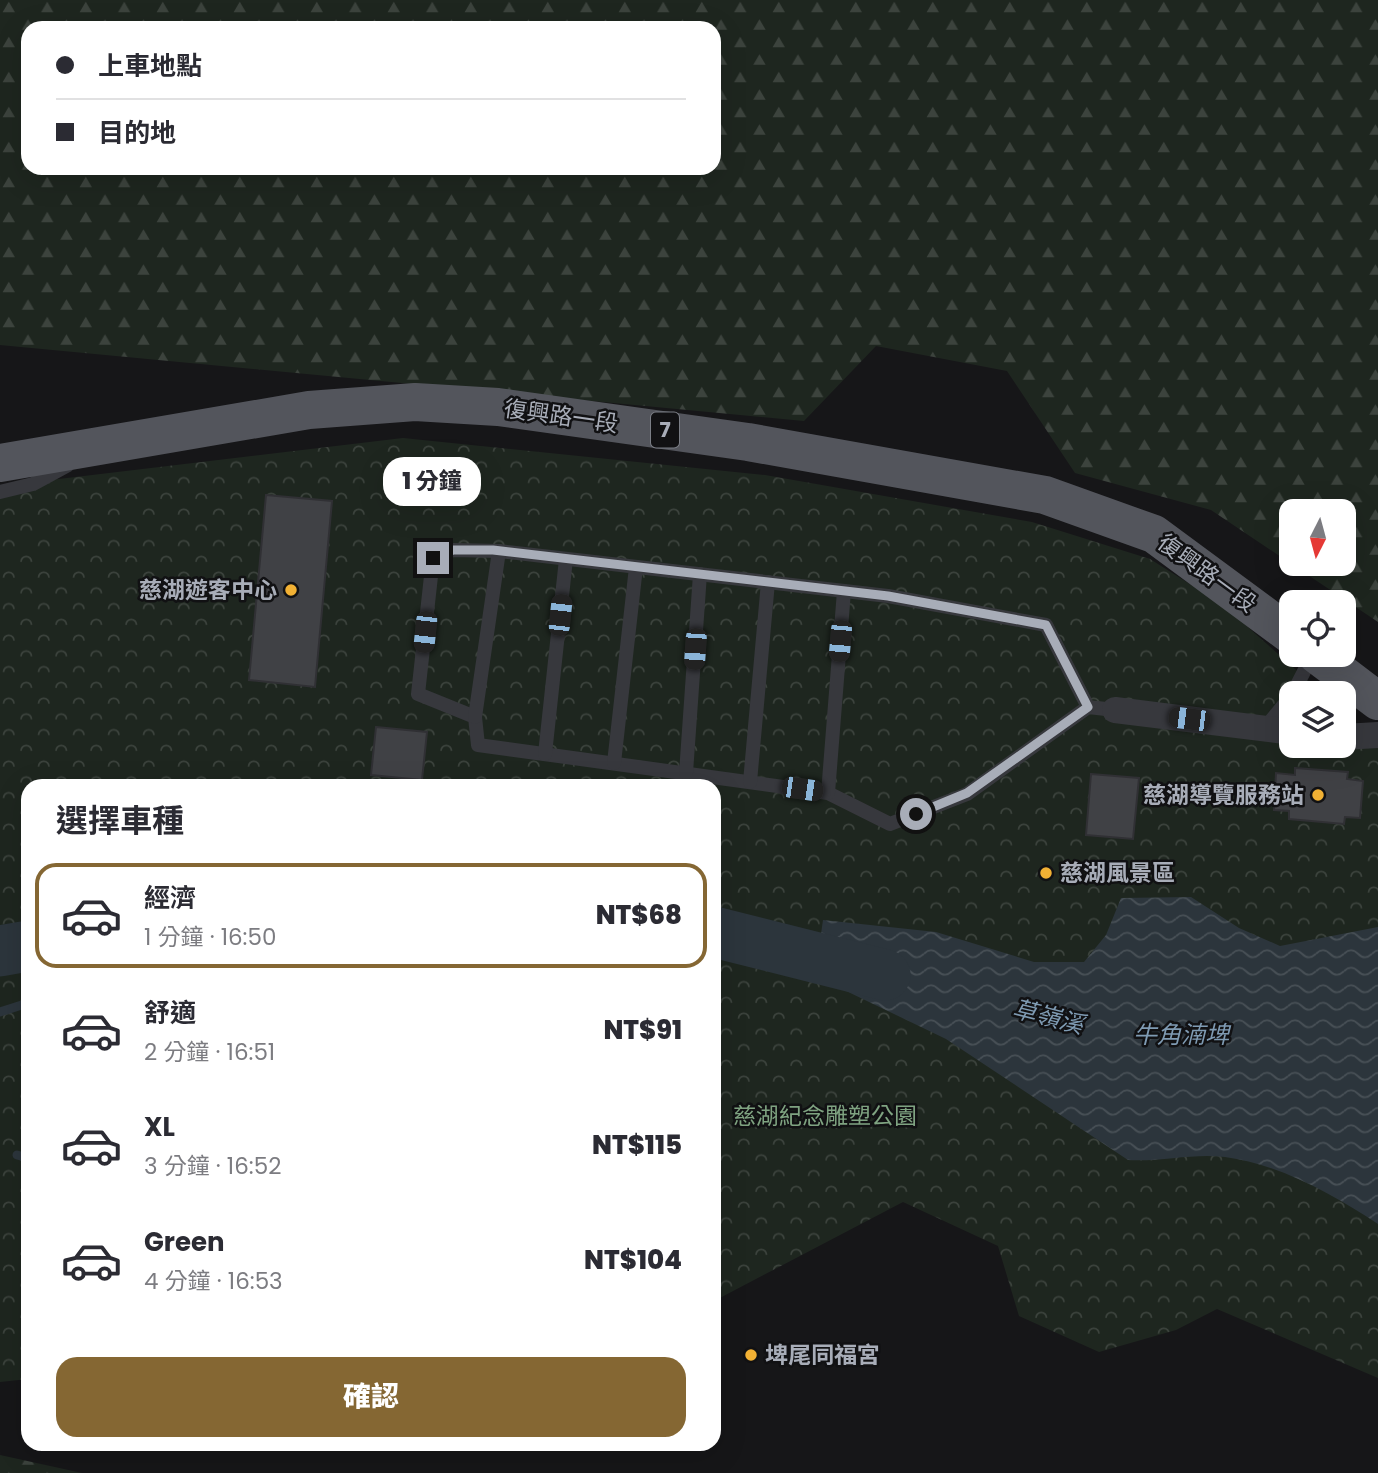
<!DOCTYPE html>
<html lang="zh-TW">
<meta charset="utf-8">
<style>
:root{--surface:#fff;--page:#f7f7f7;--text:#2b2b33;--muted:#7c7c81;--line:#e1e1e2;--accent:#856733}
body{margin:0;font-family:Poppins,"Noto Sans TC",sans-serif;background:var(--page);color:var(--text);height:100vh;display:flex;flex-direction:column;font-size:26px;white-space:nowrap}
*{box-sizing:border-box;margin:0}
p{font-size:23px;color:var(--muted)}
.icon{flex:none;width:38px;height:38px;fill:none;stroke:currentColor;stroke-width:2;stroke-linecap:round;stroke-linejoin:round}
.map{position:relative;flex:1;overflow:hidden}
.sheet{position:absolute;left:21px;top:779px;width:700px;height:672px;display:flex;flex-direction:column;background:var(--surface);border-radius:21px;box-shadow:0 7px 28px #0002}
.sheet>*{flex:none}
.hud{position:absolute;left:21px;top:21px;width:700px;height:154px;border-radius:21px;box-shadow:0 7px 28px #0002;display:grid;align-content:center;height:154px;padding:0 35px;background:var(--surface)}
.needle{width:46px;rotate:186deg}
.tools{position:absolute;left:1279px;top:499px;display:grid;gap:14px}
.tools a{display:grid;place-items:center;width:77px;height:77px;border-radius:14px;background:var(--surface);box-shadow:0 7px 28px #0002;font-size:35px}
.end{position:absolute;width:32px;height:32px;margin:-16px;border:9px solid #a8adb8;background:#111;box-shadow:0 0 0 4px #111}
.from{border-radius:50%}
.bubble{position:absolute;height:49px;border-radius:21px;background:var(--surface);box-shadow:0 7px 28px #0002;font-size:23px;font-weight:800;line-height:49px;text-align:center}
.car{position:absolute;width:21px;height:42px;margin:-21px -10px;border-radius:9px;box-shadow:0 0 5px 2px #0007;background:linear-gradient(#222 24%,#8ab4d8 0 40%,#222 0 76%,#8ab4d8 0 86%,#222 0)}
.hud b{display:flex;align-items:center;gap:24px;height:66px;font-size:26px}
.hud b+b{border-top:2px solid var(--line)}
.hud i{width:18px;height:18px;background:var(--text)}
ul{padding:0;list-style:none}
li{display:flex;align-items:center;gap:21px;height:105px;margin:0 14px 10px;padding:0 21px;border:4px solid transparent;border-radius:21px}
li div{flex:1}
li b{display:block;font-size:26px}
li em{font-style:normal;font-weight:800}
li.on{border-color:var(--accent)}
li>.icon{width:63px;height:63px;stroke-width:1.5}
h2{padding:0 35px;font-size:32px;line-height:84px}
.cta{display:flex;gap:14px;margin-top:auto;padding:14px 35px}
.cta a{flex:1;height:80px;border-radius:21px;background:var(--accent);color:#fff;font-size:28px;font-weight:800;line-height:80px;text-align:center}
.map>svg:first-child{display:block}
.forest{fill:url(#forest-firs);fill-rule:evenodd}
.park{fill:url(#park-crowns)}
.water{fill:url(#water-waves)}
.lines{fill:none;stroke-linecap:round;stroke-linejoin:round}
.stream{stroke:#2c353c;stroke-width:9}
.river{stroke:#2c353c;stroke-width:51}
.building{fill:#404145;stroke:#303034;stroke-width:2}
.lane{stroke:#37383d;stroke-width:14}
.street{stroke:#37383d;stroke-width:26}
.primary{stroke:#53555c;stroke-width:38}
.route{stroke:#a8adb8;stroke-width:9}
.poi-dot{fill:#f2b134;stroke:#111113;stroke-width:2.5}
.labels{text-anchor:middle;stroke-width:5;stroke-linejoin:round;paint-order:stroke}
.shield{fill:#111113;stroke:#7b7e86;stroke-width:2}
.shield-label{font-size:21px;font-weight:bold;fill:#a8adb8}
.street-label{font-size:23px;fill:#a8adb8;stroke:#111113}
.poi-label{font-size:23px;font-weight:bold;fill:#a8adb8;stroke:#111113;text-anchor:end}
.park-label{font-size:23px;fill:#7fa381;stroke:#111113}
.water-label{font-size:24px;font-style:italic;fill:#7f9bb3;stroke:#111113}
</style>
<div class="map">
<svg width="1378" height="1473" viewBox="0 0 1378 1473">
<defs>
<pattern id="forest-firs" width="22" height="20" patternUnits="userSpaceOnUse" patternTransform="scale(1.75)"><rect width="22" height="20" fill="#1e261f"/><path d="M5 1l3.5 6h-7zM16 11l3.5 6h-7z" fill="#3c433d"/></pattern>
<pattern id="park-crowns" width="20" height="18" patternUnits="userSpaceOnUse" patternTransform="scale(1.75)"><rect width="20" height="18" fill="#1e261f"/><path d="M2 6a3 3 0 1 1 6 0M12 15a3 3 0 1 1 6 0" fill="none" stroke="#3c433d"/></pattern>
<pattern id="water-waves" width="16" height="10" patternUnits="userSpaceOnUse" patternTransform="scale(1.75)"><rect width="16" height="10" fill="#2c353c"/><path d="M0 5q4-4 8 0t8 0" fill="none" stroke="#485056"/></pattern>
</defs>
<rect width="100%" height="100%" fill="#161618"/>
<g class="forest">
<path d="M0 0H1378V622L1211 510 1075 473 1007 371 876 346 804 421 0 345ZM28 28H714V168H28ZM1292 511H1344V564H1292Z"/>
<path d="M0 1455 82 1473H0Z"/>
</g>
<path class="park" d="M403 438 765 475 1032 522 1150 559 1223 605 1322 693H1292V746H1344V713L1378 740V1378L1217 1309 1176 1330 1099 1352 1019 1316 998 1246 903 1202 714 1301V786H28V1379L0 1382V486Z"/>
<path class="water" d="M1191 897 1239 928 1280 946 1378 927V1224C1334 1195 1279 1164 1225 1157 1193 1153 1161 1162 1128 1160L946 1039 815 976 823 920 936 932 1034 962H1084L1106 935 1121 898Z"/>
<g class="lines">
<g class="stream">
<path d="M0 1012 28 1003"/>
<path d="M17 1155 28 1158"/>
</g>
<g class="river">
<path d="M714 932 885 975"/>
<path d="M0 951 28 946"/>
</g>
</g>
<g class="building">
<path d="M266 495 332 501 315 687 249 680Z"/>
<path d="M376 727 427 732 422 780 371 775Z"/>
<path d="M1295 768 1348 772 1347 779 1363 781 1360 818 1345 817 1344 824 1289 819V811L1274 810 1276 773 1295 775Z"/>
<path d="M1091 774 1139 778 1133 839 1086 835Z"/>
</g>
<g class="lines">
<g class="lane">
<path d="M0 492 33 484 68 465"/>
<path d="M1293 693 1313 654"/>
<path d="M1088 707 967 794 890 824 828 793 478 745 475 717 418 694 433 558 453 550 499 551 888 596 1046 625 1088 707 1115 710"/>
<path d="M475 717 499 551"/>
<path d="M1264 729 1292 695"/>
<path d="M545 754 566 559"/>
<path d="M614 763 636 567"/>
<path d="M686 773 700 574"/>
<path d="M750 782 768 582"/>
<path d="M828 793 844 591"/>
</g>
<g class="street">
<path d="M1115 710 1292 732"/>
<path d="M1344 737 1378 735"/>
</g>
<g class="primary">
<path d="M0 463 309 410 415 402 498 407 748 442 1045 495 1154 534 1292 636"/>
<path d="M1316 654 1378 701"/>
</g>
</g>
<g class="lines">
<path class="route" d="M433 558 453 550H493L888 596 1046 625 1088 707 967 793 916 814"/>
</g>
<g class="poi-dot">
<circle cx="291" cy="590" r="7"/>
<circle cx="1318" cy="795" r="7"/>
<circle cx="1046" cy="873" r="7"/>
<circle cx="751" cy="1355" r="7"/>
</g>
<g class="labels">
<rect class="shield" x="651" y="412.5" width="28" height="35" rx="5"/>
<g class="shield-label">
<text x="665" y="437">7</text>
</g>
<g class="street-label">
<text transform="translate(561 416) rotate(8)" y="8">復興路一段</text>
<text transform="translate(1207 573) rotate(36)" y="8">復興路一段</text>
</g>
<g class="poi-label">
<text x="277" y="598">慈湖遊客中心</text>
<text x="1304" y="803">慈湖導覽服務站</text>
<text x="1060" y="881" text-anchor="start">慈湖風景區</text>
<text x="765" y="1363" text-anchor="start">埤尾同福宮</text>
</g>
<g class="park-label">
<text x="825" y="1124">慈湖紀念雕塑公園</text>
</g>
<g class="water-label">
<text transform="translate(1048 1017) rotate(14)" y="8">草嶺溪</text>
<text x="1181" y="1043">牛角湳埤</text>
</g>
</g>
</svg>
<div class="tools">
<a><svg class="needle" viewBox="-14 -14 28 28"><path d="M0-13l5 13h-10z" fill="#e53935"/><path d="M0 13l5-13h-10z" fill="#7c7c81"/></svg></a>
<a><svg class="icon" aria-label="locate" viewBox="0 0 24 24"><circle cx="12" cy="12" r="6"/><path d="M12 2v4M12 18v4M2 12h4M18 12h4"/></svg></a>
<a><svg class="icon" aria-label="layers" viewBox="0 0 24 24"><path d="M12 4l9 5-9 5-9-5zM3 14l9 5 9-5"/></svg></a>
</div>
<i class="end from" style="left:916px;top:814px"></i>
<i class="end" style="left:433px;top:558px"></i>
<div class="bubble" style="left:383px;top:457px;width:98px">1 分鐘</div>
<i class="car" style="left:560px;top:615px;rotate:6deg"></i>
<i class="car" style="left:425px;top:632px;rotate:186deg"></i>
<i class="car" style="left:840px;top:641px;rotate:185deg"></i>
<i class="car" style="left:695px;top:649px;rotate:184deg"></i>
<i class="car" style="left:1189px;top:719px;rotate:277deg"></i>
<i class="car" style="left:802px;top:789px;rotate:98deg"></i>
<div class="hud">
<b><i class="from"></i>上車地點</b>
<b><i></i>目的地</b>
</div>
<section class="sheet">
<h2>選擇車種</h2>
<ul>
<li class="on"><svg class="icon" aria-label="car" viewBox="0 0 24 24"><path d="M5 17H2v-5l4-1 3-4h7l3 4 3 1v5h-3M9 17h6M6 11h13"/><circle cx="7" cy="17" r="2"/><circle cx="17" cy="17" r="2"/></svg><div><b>經濟</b><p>1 分鐘 · 16:50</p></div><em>NT$68</em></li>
<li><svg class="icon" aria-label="car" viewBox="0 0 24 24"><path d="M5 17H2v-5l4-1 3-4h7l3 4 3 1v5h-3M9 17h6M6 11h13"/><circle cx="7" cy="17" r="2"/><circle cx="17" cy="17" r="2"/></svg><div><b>舒適</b><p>2 分鐘 · 16:51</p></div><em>NT$91</em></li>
<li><svg class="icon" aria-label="car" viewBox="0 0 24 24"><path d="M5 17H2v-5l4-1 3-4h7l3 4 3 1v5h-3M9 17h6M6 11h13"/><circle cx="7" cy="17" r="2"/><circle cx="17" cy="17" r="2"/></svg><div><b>XL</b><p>3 分鐘 · 16:52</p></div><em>NT$115</em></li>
<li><svg class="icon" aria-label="car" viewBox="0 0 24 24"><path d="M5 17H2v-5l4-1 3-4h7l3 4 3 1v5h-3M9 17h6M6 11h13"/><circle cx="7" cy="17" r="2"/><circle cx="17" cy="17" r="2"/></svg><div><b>Green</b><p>4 分鐘 · 16:53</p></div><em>NT$104</em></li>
</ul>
<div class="cta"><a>確認</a></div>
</section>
</div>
